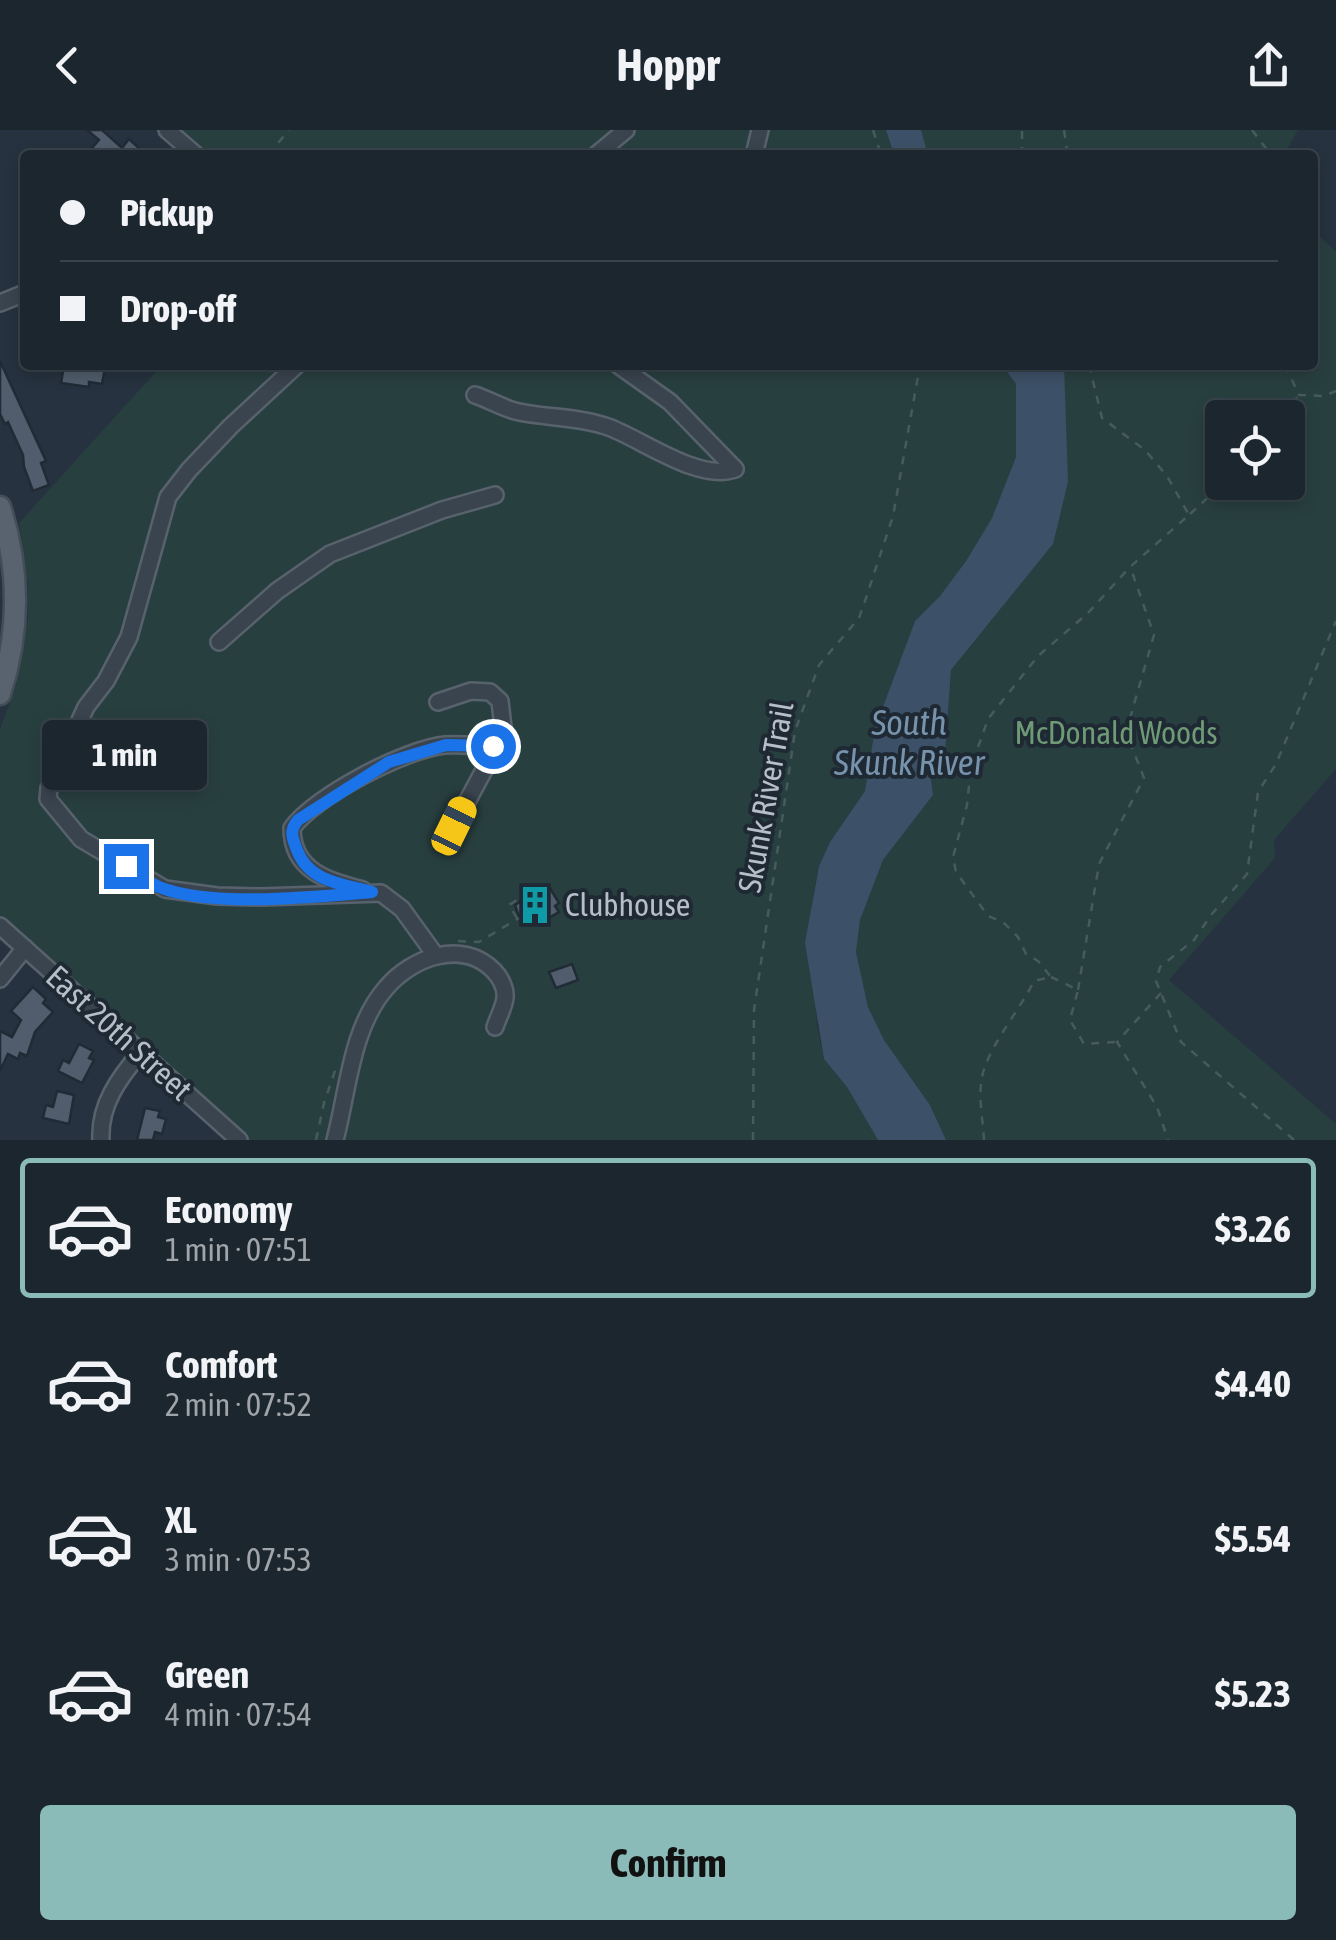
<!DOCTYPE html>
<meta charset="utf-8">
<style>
:root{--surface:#1c262f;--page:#252e37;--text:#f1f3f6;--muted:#a0a5aa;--line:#3a434b;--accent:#8bbbb9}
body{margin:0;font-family:"Asap Condensed",sans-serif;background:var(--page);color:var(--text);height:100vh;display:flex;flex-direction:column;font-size:38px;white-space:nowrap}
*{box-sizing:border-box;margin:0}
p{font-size:32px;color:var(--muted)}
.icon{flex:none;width:55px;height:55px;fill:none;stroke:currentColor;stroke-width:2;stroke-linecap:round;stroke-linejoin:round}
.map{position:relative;height:1010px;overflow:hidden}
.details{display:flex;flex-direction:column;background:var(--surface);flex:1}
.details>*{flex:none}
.hud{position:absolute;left:20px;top:20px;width:1298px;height:220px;border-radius:10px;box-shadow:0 5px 15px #0003,0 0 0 2px var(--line);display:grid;align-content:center;height:220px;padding:0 40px;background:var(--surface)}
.fabs{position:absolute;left:1205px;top:270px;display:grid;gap:20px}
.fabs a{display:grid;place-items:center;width:100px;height:100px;border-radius:10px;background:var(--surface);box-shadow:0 5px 15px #0003,0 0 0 2px var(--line);font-size:50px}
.end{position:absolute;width:45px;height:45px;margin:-22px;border:12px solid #1a73e8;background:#fff;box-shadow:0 0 0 5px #fff}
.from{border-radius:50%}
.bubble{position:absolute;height:70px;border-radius:10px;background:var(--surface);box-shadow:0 5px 15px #0003,0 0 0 2px var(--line);font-size:32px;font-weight:700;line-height:70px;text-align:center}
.car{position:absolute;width:30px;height:60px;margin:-30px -15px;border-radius:12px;box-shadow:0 0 8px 2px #0007;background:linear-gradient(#f5c518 24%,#345 0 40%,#f5c518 0 76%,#345 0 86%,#f5c518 0)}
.hud b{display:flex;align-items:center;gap:35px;height:95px;font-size:38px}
.hud b+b{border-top:2px solid var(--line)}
.hud i{width:25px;height:25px;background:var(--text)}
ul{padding:18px 0 0;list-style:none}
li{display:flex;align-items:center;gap:30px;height:140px;margin:0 20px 15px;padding:0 20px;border:5px solid transparent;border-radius:10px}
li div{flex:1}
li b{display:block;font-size:38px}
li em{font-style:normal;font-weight:700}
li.selected{border-color:var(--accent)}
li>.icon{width:90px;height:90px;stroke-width:1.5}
.primary-button{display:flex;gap:20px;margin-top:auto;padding:20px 40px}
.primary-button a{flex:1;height:115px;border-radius:10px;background:var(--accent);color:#111;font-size:40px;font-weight:700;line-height:115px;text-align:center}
header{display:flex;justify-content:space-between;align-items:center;height:130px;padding:0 40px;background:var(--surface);font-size:45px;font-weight:700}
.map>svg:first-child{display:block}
.green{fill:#283f40;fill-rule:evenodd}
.water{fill:#3c5167}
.building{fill:#515d6c;stroke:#202b36;stroke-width:2.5}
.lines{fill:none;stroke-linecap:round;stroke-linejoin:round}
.minor-casing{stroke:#58626c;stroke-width:20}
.major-casing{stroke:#434d58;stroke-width:25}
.path{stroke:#465b5d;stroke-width:2.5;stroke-dasharray:8 8;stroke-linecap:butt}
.minor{stroke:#3a444f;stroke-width:15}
.major{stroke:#58636f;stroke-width:20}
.route{stroke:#1a73e8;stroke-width:12}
.labels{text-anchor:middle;stroke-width:8;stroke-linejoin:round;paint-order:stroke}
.park-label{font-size:32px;fill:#6e9a75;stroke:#1e2934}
.street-label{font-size:32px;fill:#b6bfc9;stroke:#1e2934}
.poi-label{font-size:32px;fill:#b6bfc9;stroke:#1e2934;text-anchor:start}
.water-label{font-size:35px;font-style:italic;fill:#7792ab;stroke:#1e2934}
</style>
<header><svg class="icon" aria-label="back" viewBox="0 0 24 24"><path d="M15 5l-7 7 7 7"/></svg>Hoppr<svg class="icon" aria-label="share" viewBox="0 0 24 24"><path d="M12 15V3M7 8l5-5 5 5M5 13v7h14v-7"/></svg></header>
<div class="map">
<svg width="1336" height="1010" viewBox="0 0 1336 1010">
<rect width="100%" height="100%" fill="#26323f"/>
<g class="green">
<path d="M177 0H886L894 25H206Z"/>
<path d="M921 0H1298L1284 25H928Z"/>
<path d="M1313 100 1336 122V639L1274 710 1275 728 1169 850 1336 994V1010H946L930 975 884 910 868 877 856 822 860 790 883 730 933 665 931 649 945 623 951 540 1053 414 1064 235H1312ZM1222 288H1288V352H1222Z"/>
<path d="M162 235H1002L1016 254V327L992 388 966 431 940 466 915 491 875 598 865 661 830 712 819 736 814 761 811 785 817 895 824 929 847 957 878 1010H249L0 786V599L16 555 28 489V455L19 393Z"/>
</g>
<g class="water">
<path d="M886 0H921L928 25H894Z"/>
<path d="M1002 235H1064L1068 352 1053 414 951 540 945 624 931 649 933 665 883 730 860 790 856 822 868 877 884 910 930 975 946 1010H878L847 957 824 929 805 813 819 736 830 712 865 661 875 598 915 491 940 466 966 431 992 388 1016 327V254Z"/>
</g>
<g class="building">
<path d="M87 0H102L122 18 129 9 140 19 135 25H100L92 18 99 10Z"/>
<path d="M0 231 46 331 41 333 49 355 33 361 24 337 23 325 8 292 5 294 0 284Z"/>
<path d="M64 235 105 238 102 254 89 252V257L61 253Z"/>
<path d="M548 755 559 773 555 776 559 782 536 795 533 789 527 793 524 788 520 790 515 775Z"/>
<path d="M572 834 578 850 556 858 549 842Z"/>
<path d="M33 857 46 869 43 873 53 882 35 902 27 926 20 923 18 929 8 924 0 941V901L12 907 21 890 11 881Z"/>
<path d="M79 914 93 921 89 928 94 930 82 953 58 941 63 930 69 933Z"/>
<path d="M57 961 74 965 69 994 43 988 46 975 53 977Z"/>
<path d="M145 978 160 981 158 987 166 989 162 1004 155 1002 153 1010H137Z"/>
</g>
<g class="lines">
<g class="minor-casing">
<g id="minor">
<path d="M167 0 196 25"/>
<path d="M596 25 626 0"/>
<path d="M754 25 760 0"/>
<path d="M0 173 25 163"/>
<path d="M297 235 231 296 189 340 168 367 129 507 106 551 86 577 49 658 48 669 81 709 165 759 217 766 261 767 381 763 402 779 436 826"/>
<path d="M618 235 670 272 735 339"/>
<path d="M475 265C490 270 504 279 519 282 549 288 582 287 611 298 644 311 700 352 735 339"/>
<path d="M219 512 277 461 330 424 442 380 495 365"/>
<path d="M454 696 498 614"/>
<path d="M363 760C328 751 292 741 292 698 315 666 405 619 445 615 461 614 477 616 493 616L504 606 500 571 490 562 471 561 438 572"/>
<path d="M0 796 239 1010"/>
<path d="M0 849 25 818"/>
<path d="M101 1010C99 975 119 948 141 922"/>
<path d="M335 1010C348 961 351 898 386 858 411 828 462 808 494 841 500 847 506 858 505 868 504 877 498 888 495 897"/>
</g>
</g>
<g class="major-casing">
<path id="major" d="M0 377C20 439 20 502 0 564"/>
</g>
<g class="path">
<path d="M873 0 881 25"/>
<path d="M1064 0 1067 20 1072 25"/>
<path d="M1252 0 1271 25"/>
<path d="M268 25 289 0"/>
<path d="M1022 25V0"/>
<path d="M1285 235 1299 265 1324 266 1336 261"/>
<path d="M1288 289 1297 267"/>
<path d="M1190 384 1225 352"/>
<path d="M517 788 509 775 535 759 537 762"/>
<path d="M458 811 479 812 519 788"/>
<path d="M1051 847 1078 860 1070 890 1084 914 1115 912"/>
<path d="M1078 860 1099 734 1144 648 1126 602 1154 505 1131 439"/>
<path d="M1161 863 1117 912 1157 977 1168 1010"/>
<path d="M316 1010 324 973 336 938"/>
<path d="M753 1010 754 880 795 601 819 535 859 488 866 468 893 386 920 235"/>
<path d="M984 1010C983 990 978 967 982 947 988 917 1020 880 1034 851L1051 847 1038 831 1026 824 1018 807 1003 792 988 786 956 742 953 727 967 675 971 637 988 589 1038 526 1087 484 1130 437 1189 385 1167 346 1145 320 1102 288 1089 235"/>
<path d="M1294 1010 1181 912 1156 851 1160 837 1194 810 1211 785 1247 744 1258 662 1276 634 1336 491"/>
</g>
<use href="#minor" class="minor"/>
<use href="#major" class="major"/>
</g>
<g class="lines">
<path class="route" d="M126 736C137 743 147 752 159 757 212 778 315 767 372 762 342 754 309 752 297 720 292 707 289 701 298 690L389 632 446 615 493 616"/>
</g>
<defs>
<g id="building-bare" transform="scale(3)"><path d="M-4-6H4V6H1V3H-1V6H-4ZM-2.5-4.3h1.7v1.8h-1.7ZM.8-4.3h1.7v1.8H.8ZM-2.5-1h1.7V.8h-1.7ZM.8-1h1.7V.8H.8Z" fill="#0f9aa8" stroke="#1e2934" stroke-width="2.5" paint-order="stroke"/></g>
</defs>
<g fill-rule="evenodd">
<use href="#building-bare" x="535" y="775"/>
</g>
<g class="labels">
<g class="park-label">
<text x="1116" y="614">McDonald Woods</text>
</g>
<g class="street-label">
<text transform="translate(766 667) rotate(-80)" y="11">Skunk River Trail</text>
<text transform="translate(119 903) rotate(42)" y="11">East 20th Street</text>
</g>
<g class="poi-label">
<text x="565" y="786">Clubhouse</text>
</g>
<g class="water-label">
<text x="909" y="605">South<tspan x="909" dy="40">Skunk River</tspan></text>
</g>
</g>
</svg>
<div class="fabs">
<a><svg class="icon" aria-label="locate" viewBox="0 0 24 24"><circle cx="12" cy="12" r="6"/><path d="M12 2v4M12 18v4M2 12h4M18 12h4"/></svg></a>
</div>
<i class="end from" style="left:493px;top:616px"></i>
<i class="end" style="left:126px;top:736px"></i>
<div class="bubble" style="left:42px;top:590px;width:165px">1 min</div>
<i class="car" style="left:454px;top:696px;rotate:26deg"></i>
<div class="hud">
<b><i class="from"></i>Pickup</b>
<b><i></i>Drop-off</b>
</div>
</div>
<section class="details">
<ul>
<li class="selected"><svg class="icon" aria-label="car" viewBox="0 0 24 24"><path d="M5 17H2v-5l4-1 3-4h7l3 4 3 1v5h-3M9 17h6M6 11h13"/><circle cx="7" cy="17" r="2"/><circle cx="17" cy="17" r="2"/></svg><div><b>Economy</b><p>1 min · 07:51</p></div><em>$3.26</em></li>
<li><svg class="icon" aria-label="car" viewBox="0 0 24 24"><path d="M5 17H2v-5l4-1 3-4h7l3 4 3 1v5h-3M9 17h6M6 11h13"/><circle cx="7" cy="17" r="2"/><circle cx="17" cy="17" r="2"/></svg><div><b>Comfort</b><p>2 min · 07:52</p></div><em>$4.40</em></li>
<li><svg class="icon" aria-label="car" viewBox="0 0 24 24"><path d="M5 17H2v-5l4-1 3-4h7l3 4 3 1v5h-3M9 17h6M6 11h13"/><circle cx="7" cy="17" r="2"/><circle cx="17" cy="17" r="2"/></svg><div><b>XL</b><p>3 min · 07:53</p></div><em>$5.54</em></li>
<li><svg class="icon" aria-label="car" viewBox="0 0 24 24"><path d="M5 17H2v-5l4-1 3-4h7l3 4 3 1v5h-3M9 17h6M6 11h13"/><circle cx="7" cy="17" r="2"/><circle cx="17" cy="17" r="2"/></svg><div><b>Green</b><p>4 min · 07:54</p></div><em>$5.23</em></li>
</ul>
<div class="primary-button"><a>Confirm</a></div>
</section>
